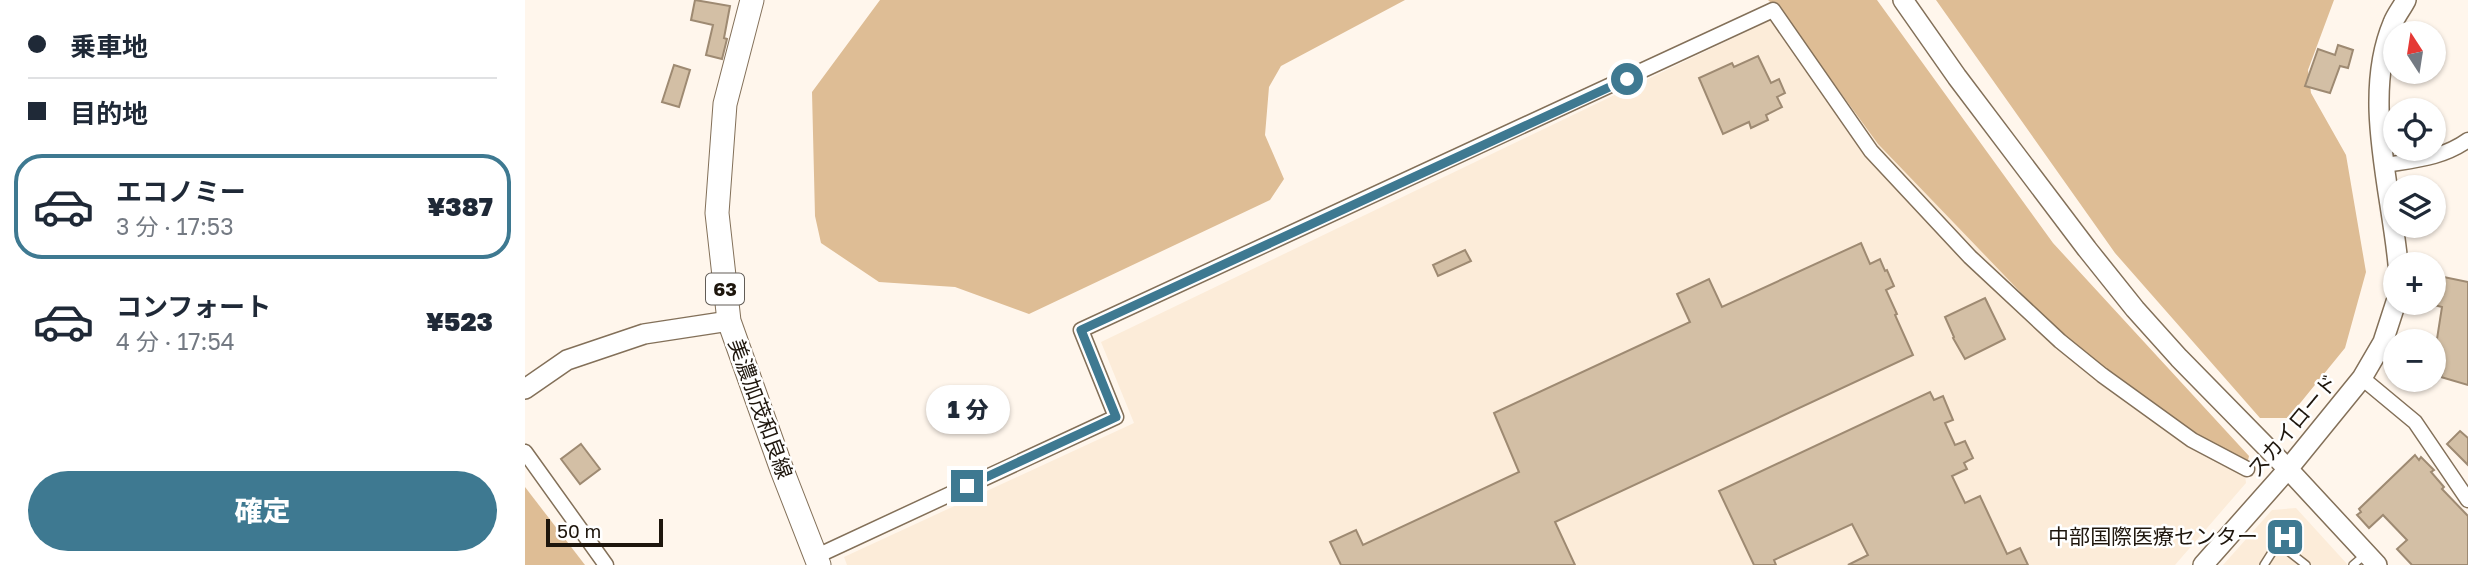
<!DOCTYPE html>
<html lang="ja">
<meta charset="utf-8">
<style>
:root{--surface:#fff;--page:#f6f6f7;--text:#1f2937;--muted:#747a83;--line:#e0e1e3;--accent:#3e7991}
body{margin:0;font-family:"Golos Text","Noto Sans JP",sans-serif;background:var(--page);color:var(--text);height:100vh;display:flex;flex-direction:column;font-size:26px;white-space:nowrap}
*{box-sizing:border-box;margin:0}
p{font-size:23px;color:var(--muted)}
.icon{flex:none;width:38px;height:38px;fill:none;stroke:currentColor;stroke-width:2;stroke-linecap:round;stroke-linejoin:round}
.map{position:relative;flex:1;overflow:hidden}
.sheet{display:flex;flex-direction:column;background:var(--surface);width:525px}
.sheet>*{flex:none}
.guide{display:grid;align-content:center;height:154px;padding:0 28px;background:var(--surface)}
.needle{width:46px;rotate:348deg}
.fabs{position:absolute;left:1858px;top:21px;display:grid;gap:14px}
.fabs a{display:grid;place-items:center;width:63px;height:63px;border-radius:50%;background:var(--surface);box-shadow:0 2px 5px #0004;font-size:35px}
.scale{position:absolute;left:21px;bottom:18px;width:117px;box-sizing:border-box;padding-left:7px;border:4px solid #1e160d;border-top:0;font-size:19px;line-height:24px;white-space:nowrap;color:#1e160d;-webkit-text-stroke:5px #fff;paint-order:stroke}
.end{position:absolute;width:32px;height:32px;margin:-16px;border:9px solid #3e7991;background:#fff;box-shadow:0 0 0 4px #fff}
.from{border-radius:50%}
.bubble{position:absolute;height:49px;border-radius:24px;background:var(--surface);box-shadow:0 2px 5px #0004;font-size:23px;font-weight:800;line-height:49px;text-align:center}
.guide b{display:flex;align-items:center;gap:24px;height:66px;font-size:26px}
.guide b+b{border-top:2px solid var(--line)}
.guide i{width:18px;height:18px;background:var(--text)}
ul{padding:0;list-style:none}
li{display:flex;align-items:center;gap:21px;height:105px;margin:0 14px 10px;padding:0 14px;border:4px solid transparent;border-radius:28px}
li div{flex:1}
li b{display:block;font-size:26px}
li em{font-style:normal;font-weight:800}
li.on{border-color:var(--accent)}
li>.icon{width:63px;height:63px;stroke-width:1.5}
.primary-button{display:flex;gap:14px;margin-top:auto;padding:14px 28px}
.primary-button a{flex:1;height:80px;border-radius:42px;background:var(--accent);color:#fff;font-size:28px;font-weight:800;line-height:80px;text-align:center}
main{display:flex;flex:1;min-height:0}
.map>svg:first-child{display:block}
.built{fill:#fcecd9}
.forest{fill:#debd95}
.building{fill:#d3bfa5;stroke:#9e8a72;stroke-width:2}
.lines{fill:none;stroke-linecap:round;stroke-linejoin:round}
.lane-casing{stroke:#837059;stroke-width:10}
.street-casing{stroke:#837059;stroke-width:17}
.secondary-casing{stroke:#837059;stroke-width:22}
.primary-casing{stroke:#837059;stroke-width:25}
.lane{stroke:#fff;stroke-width:7}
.street{stroke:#fff;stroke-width:14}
.secondary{stroke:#fff;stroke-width:19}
.primary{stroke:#fff;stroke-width:23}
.route{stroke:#3e7991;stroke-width:9}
.labels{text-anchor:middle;stroke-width:5;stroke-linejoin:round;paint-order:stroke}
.shield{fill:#fff;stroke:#625c56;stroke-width:2}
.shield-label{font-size:19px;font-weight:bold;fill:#1e160d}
.street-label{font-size:21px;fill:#1e160d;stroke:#fff}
.poi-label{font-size:21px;fill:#1e160d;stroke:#fff;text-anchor:end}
</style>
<main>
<section class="sheet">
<div class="guide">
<b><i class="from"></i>乗車地</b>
<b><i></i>目的地</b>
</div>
<ul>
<li class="on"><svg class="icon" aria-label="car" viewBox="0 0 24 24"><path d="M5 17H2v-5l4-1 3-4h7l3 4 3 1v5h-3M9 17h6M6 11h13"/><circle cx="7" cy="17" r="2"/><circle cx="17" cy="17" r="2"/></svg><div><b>エコノミー</b><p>3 分 · 17:53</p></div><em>¥387</em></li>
<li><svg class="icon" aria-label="car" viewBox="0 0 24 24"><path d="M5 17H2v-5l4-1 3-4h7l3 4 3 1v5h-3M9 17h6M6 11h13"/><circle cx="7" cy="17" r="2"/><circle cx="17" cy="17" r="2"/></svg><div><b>コンフォート</b><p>4 分 · 17:54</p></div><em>¥523</em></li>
</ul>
<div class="primary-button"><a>確定</a></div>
</section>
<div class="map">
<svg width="1943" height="565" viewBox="0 0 1943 565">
<rect width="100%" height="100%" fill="#fff6ec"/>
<g class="built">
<path d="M1258 14 1353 144 1527 325 1720 474 1721 483 1650 565H322L319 557 609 423 576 342Z"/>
<path d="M1771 508 1823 565H1698L1747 510Z"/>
</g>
<g class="forest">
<path d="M355 0H880L756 66 744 87 740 135 759 179 745 200 504 314 430 287 354 282 296 243 290 216 287 92Z"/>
<path d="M1243 0H1352L1528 243 1724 456 1720 474 1627 409 1527 325 1353 144 1258 14Z"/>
<path d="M1411 0H1809L1783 70 1786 93 1821 155 1841 272 1820 348 1763 418H1735L1590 253Z"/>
<path d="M0 487 60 565H0Z"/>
</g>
<g class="building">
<path d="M170 0 205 6 199 38 202 39 197 59 181 55 188 25 166 20Z"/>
<path d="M1813 45 1828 50 1823 68 1815 66 1805 93 1780 86 1793 49 1810 55Z"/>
<path d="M1233 56 1246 83 1254 79 1260 93 1252 97 1257 107 1241 115 1243 120 1226 128 1224 122 1198 134 1174 78 1207 63 1209 67Z"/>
<path d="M149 65 165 70 154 107 137 102Z"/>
<path d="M1336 243 1345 264 1355 259 1360 271 1362 270 1369 286 1361 290 1372 314 1370 315 1388 355 1030 522 1050 565H816L805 542 831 530 838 545 994 472 969 413 1165 322 1152 294 1184 279 1197 307Z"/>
<path d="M940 250 946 261 913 276 908 265Z"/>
<path d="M1909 275 1943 282V385L1916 377 1918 371 1909 369V339H1912L1917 307 1909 305Z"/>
<path d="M1460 298 1480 339 1440 359 1428 338 1429 337 1420 317Z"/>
<path d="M1405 392 1409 400 1418 396 1428 420 1420 423 1430 445 1440 441 1448 458 1439 463 1442 469 1427 476 1440 503 1455 496 1482 554 1495 548 1503 565H1323L1343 555 1327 524 1249 560 1251 565H1229L1194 491Z"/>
<path d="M1935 431 1943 438V465L1922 444Z"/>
<path d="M56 444 75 469 55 484 36 459Z"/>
<path d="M1890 455 1894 460 1896 457 1909 470 1906 472 1919 487 1917 489 1943 516V565H1887L1872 549 1882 540 1858 515 1844 528 1832 515 1836 512 1834 509Z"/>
</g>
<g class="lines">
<g class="lane-casing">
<g id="lane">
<path d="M1739 565 1753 543 1781 565"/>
<path d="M1828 565 1841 554"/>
</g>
</g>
<g class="street-casing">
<g id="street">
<path d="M1861 165C1891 160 1918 158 1943 140"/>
<path d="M1837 378 1890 422 1943 500"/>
<path d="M0 452 81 565"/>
<path d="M292 556 591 417 556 330 1248 10 1346 151 1445 257 1535 341 1577 375 1667 440 1722 469"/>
</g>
</g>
<g class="secondary-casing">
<g id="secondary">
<path d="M1378 0 1432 77 1562 249 1610 309 1654 358 1763 469 1852 565"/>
<path d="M1873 264C1866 188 1837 96 1868 23 1871 15 1877 8 1881 0"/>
<path d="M0 389 42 360 119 334 204 321"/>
<path d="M1678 565 1763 469 1837 378 1858 342 1871 302"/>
</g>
</g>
<g class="primary-casing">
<path id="primary" d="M227 0 200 104 192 213 204 321 257 470 294 565"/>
</g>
<use href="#lane" class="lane"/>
<use href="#street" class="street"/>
<use href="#secondary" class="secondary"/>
<use href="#primary" class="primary"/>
</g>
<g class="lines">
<path class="route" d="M442 486 591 417 556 330 1102 79"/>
</g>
<defs>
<g id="hospital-square" transform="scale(2.0125)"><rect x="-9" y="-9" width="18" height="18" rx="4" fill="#3e7991" stroke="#fff"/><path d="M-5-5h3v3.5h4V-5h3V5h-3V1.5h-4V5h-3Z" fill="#fff"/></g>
</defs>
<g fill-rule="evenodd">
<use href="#hospital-square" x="1760" y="537"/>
</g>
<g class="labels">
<rect class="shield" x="181" y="273.5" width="38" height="31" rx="5"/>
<g class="shield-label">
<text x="200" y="296">63</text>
</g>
<g class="street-label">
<text transform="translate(235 409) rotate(70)" y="7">美濃加茂和良線</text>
<text transform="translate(1768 426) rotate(-50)" y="7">スカイロード</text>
</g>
<g class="poi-label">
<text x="1733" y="544">中部国際医療センター</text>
</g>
</g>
</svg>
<div class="fabs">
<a><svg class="needle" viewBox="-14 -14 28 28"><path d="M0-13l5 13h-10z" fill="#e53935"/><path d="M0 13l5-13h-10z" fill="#747a83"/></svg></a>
<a><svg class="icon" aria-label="locate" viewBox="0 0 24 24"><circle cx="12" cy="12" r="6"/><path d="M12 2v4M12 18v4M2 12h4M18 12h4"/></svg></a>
<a><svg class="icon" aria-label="layers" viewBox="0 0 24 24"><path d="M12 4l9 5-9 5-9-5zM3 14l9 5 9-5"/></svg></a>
<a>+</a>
<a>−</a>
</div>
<div class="scale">50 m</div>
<i class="end from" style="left:1102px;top:79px"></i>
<i class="end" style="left:442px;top:486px"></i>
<div class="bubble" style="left:401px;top:385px;width:84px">1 分</div>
</div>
</main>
